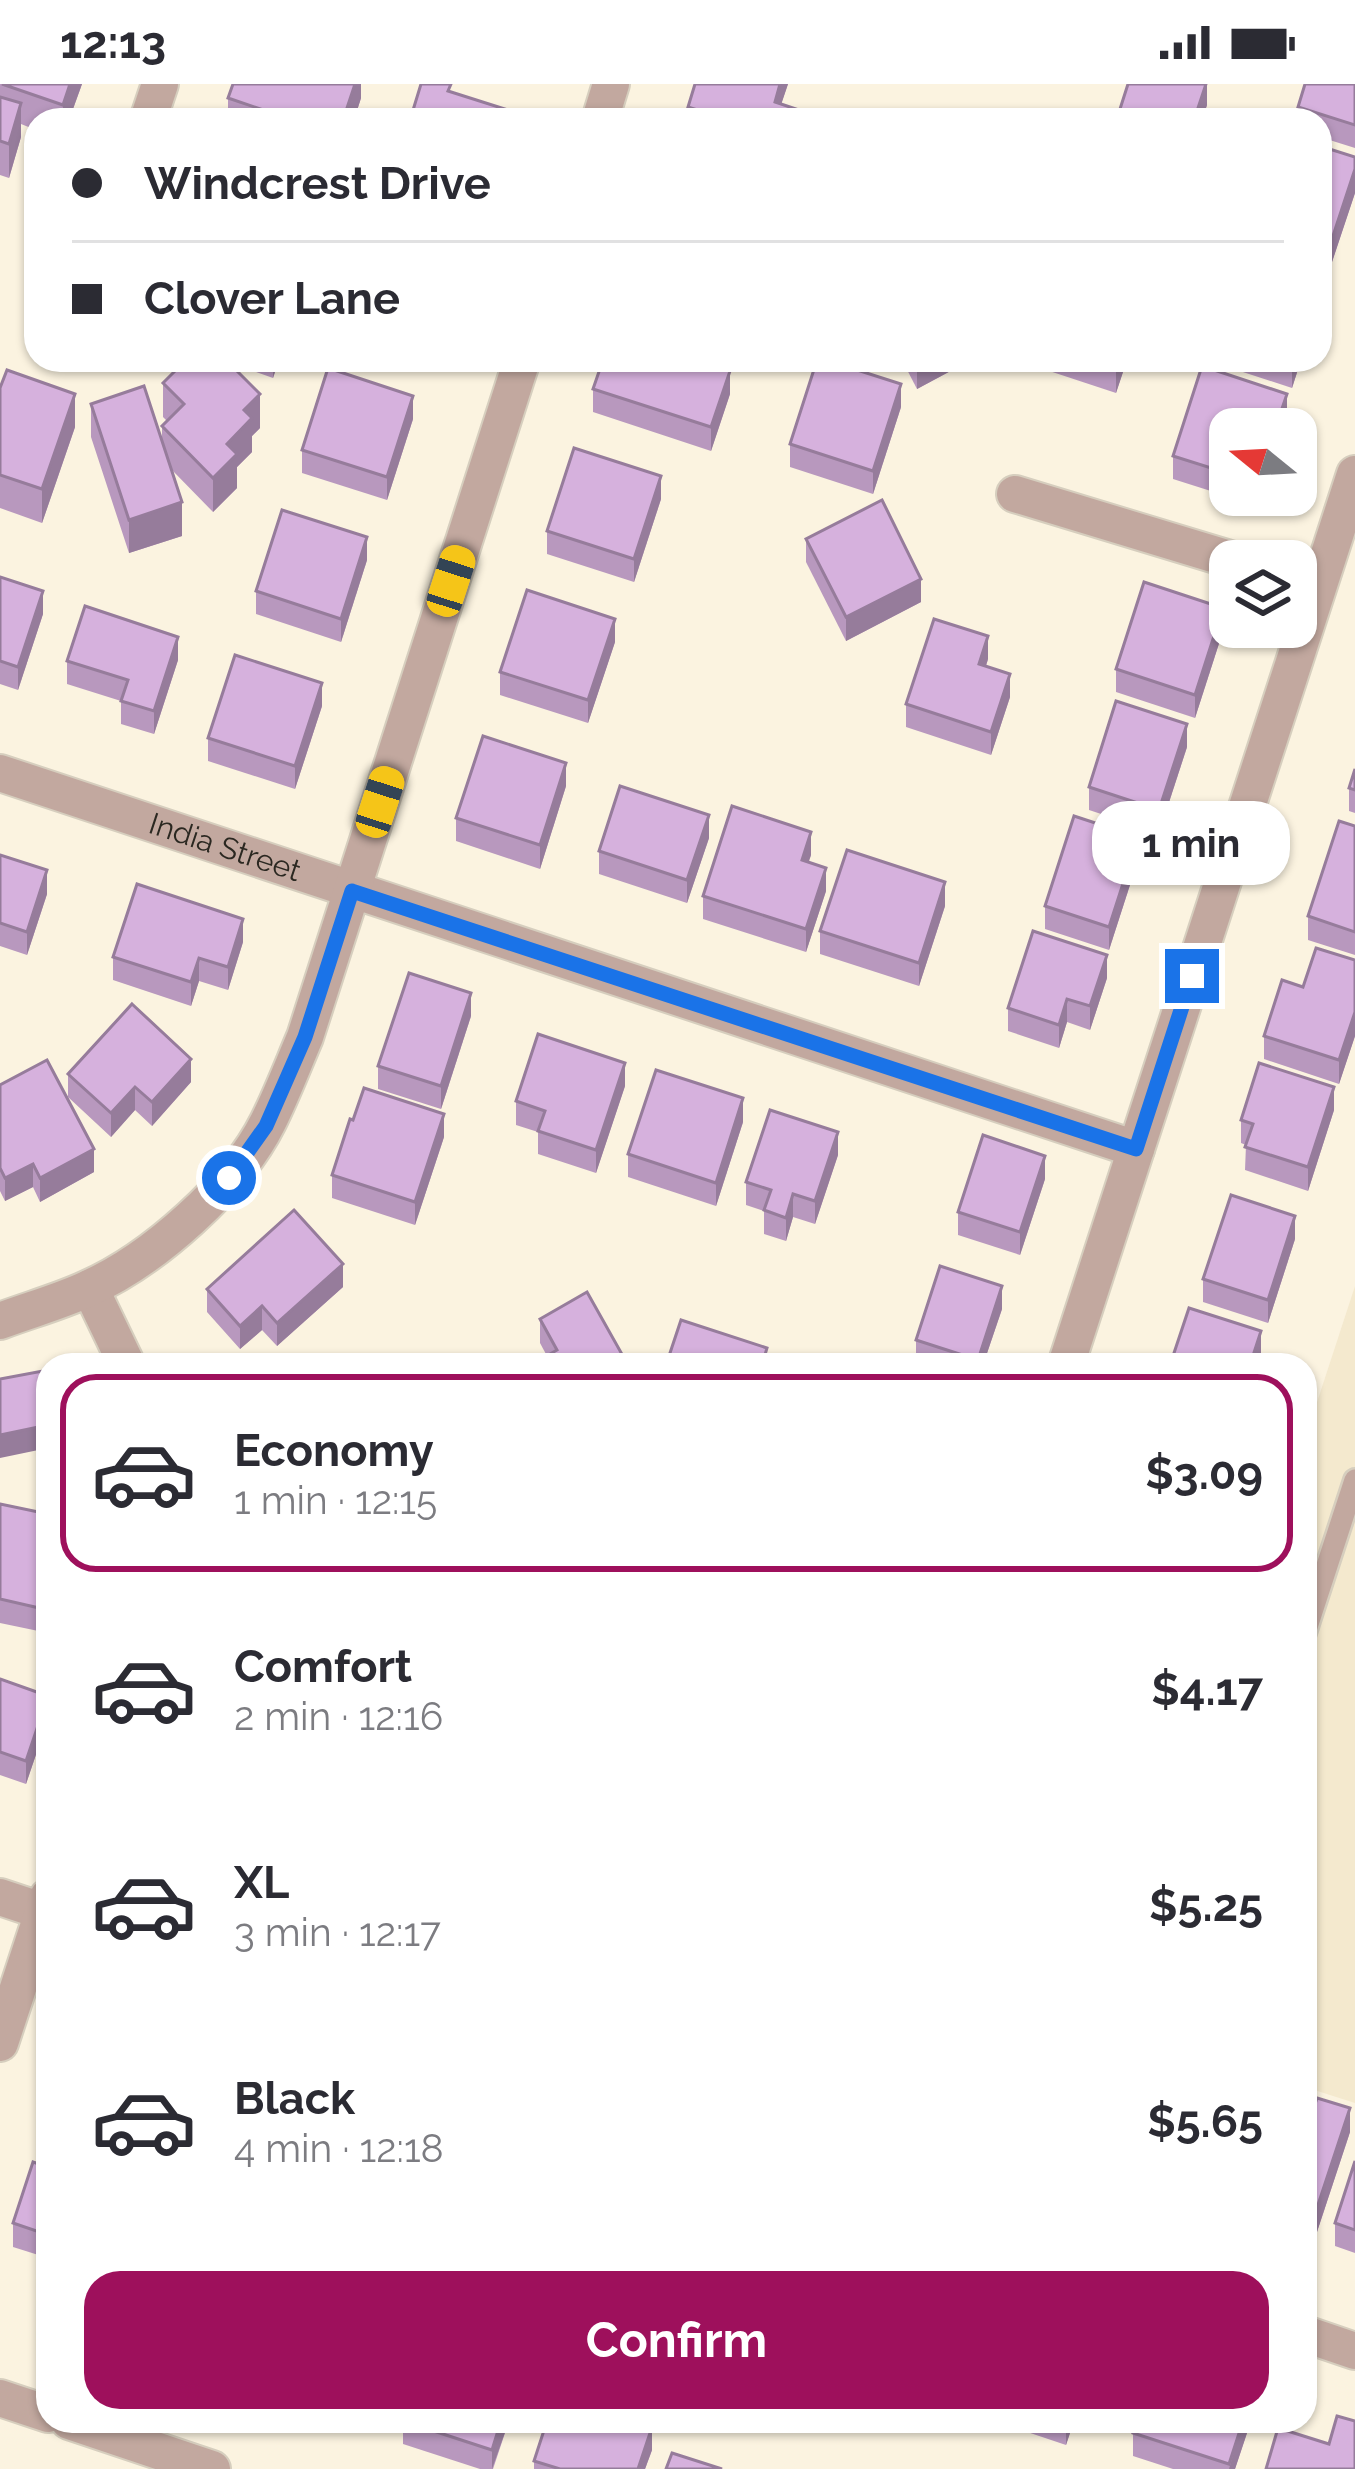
<!DOCTYPE html>
<meta charset="utf-8">
<style>
:root{--surface:#fff;--page:#f2f2f3;--text:#2b2b33;--muted:#7c7c81;--line:#e1e1e2;--accent:#9e105c}
body{margin:0;font-family:Raleway,sans-serif;background:var(--page);color:var(--text);height:100vh;display:flex;flex-direction:column;font-size:45px;white-space:nowrap}
*{box-sizing:border-box;margin:0}
p{font-size:39px;color:var(--muted)}
.icon{flex:none;width:66px;height:66px;fill:none;stroke:currentColor;stroke-width:2;stroke-linecap:round;stroke-linejoin:round}
.map{position:relative;flex:1;overflow:hidden}
.sheet{position:absolute;left:36px;top:1269px;width:1281px;height:1080px;display:flex;flex-direction:column;background:var(--surface);border-radius:36px;box-shadow:0 3px 9px #0004}
.sheet>*{flex:none}
.top-card{position:absolute;left:24px;top:24px;width:1308px;height:264px;border-radius:36px;box-shadow:0 3px 9px #0004;display:grid;align-content:center;height:264px;padding:0 48px;background:var(--surface)}
.needle{width:78px;rotate:288deg}
.tools{position:absolute;left:1209px;top:324px;display:grid;gap:24px}
.tools a{display:grid;place-items:center;width:108px;height:108px;border-radius:24px;background:var(--surface);box-shadow:0 3px 9px #0004;font-size:60px}
.end{position:absolute;width:54px;height:54px;margin:-27px;border:15px solid #1a73e8;background:#fff;box-shadow:0 0 0 6px #fff}
.from{border-radius:50%}
.bubble{position:absolute;height:84px;border-radius:36px;background:var(--surface);box-shadow:0 3px 9px #0004;font-size:39px;font-weight:700;line-height:84px;text-align:center}
.car{position:absolute;width:36px;height:72px;margin:-36px -18px;border-radius:15px;box-shadow:0 0 9px 3px #0007;background:linear-gradient(#f5c518 24%,#345 0 40%,#f5c518 0 76%,#345 0 86%,#f5c518 0)}
.top-card b{display:flex;align-items:center;gap:42px;height:114px;font-size:45px}
.top-card b+b{border-top:3px solid var(--line)}
.top-card i{width:30px;height:30px;background:var(--text)}
ul{padding:21px 0 0;list-style:none}
li{display:flex;align-items:center;gap:36px;height:198px;margin:0 24px 18px;padding:0 24px;border:6px solid transparent;border-radius:36px}
li div{flex:1}
li b{display:block;font-size:45px}
li em{font-style:normal;font-weight:700}
li.selected{border-color:var(--accent)}
li>.icon{width:108px;height:108px;stroke-width:1.5}
.action{display:flex;gap:24px;margin-top:auto;padding:24px 48px}
.action a{flex:1;height:138px;border-radius:36px;background:var(--accent);color:#fff;font-size:48px;font-weight:700;line-height:138px;text-align:center}
.status{display:flex;justify-content:space-between;align-items:center;height:84px;padding:0 60px;background:var(--surface);direction:ltr}
.status svg{height:33px;fill:currentColor}
.map>svg:first-child{display:block}
.built{fill:#f4e9ce}
.lines{fill:none;stroke-linecap:round;stroke-linejoin:round}
.lane-casing{stroke:#d6cebe;stroke-width:26}
.street-casing{stroke:#d6cebe;stroke-width:40}
.lane{stroke:#c2a89f;stroke-width:21}
.street{stroke:#c2a89f;stroke-width:36}
.wall{fill:#b898be}
.shaded-wall{fill:#967c9b}
.building{fill:#d6b1dd;stroke:#967c9b;stroke-width:3}
.route{stroke:#1a73e8;stroke-width:15}
.labels{text-anchor:middle;stroke-width:10;stroke-linejoin:round;paint-order:stroke}
.street-label{font-size:30px;fill:#2b2821;stroke:#fff}
</style>
<div class="status"><b>12:13</b><svg viewBox="0 0 49 12"><path d="M0 12V9h3v3zM5 12V6h3v6zM10 12V3h3v9zM15 12V0h3v12zM26 1h20v11H26zM47 4h2v5h-2z"/></svg></div>
<div class="map">
<svg width="1355" height="2385" viewBox="0 0 1355 2385">
<rect width="100%" height="100%" fill="#fbf3e0"/>
<path class="built" d="M1355 1202V2019L1305 2003V1355Z"/>
<g class="lines">
<g class="lane-casing">
<path id="lane" d="M1305 1549 1355 1396"/>
</g>
<g class="street-casing">
<g id="street">
<path d="M148 36 160 0"/>
<path d="M600 36 611 0"/>
<path d="M1015 410 1236 477"/>
<path id="s1" d="M0 689 1136 1065"/>
<path d="M90 1204 127 1281"/>
<path d="M0 1237C29 1226 59 1218 87 1205 153 1176 236 1102 268 1038 282 1010 293 981 305 953L522 276"/>
<path d="M1066 1281 1355 390"/>
<path d="M0 1813 48 1829"/>
<path d="M0 1959 48 1813"/>
<path d="M1305 2250 1355 2267"/>
<path d="M0 2314 48 2330"/>
<path d="M69 2337 212 2385"/>
</g>
</g>
<use href="#lane" class="lane"/>
<use href="#street" class="street"/>
</g>
<g class="wall">
<path d="M0 0H82L69 36H36V46L21 40V53L9 94 0 91Z"/>
<path d="M361 0V14L354 36H228V14Z"/>
<path d="M695 0H788L781 20 796 36H688V23Z"/>
<path d="M1355 0V64L1320 53V36H1298V23Z"/>
<path d="M1207 21 1202 36H1120V25Z"/>
<path d="M1320 62 1355 73V109L1330 184 1320 181Z"/>
<path d="M186 276H279L273 294 228 278 260 344 252 352V368L237 383V404L213 428 172 386 182 452 129 469 91 353V320L162 355V342L167 337 163 333V299Z"/>
<path d="M603 276H711L710 280 730 310 711 367 593 328V305Z"/>
<path d="M902 276H971L917 305Z"/>
<path d="M1016 276H1127L1116 309Z"/>
<path d="M1206 276H1301L1292 304Z"/>
<path d="M1202 282 1287 310V333L1283 345H1230V411H1261L1258 422 1173 395V372Z"/>
<path d="M0 304 75 343 42 439 0 424Z"/>
<path d="M901 323 873 410 790 383V360Z"/>
<path d="M413 335 387 416 302 389V366Z"/>
<path d="M661 415 634 498 547 470V447Z"/>
<path d="M806 455 921 518 846 557 806 478Z"/>
<path d="M367 476 341 558 256 530V507Z"/>
<path d="M0 493 43 530 18 606 0 600Z"/>
<path d="M1223 547 1195 634 1116 608V585Z"/>
<path d="M615 558 588 639 500 611V588Z"/>
<path d="M988 575 986 582 1010 613 991 671 906 643V620Z"/>
<path d="M178 576 154 650 121 640V617L67 600V577Z"/>
<path d="M322 622 295 705 208 677V654Z"/>
<path d="M1187 663 1159 749 1089 726V703Z"/>
<path d="M1355 685V729L1349 727V704Z"/>
<path d="M566 702 540 785 456 757V734Z"/>
<path d="M1355 742V871L1308 856V832Z"/>
<path d="M709 754 687 819 599 790V767Z"/>
<path d="M0 771 47 810 27 871 0 862Z"/>
<path d="M811 771 808 778 826 807 806 868 703 835V812Z"/>
<path d="M1138 776 1109 866 1045 845V822Z"/>
<path d="M945 822 919 902 820 870V847Z"/>
<path d="M243 858 228 906 199 897 191 922 113 896V873Z"/>
<path d="M1355 876V952L1339 1000 1264 975V952L1303 903Z"/>
<path d="M1107 894 1090 946 1067 938 1059 964 1008 947V924Z"/>
<path d="M471 932 441 1025 378 1005V982Z"/>
<path d="M68 990 191 998 152 1042 135 1026 111 1053 68 1013Z"/>
<path d="M0 1001 94 1088 40 1118 33 1103 5 1117 0 1107Z"/>
<path d="M625 1002 596 1089 538 1070V1048L516 1041V1017Z"/>
<path d="M1334 1026 1308 1107 1245 1086 1246 1061 1241 1059V1036Z"/>
<path d="M743 1038 716 1122 628 1093V1070Z"/>
<path d="M444 1053 415 1141 332 1114V1091Z"/>
<path d="M838 1071 815 1140 793 1133 786 1157 764 1150V1127L746 1121V1098Z"/>
<path d="M1045 1095 1020 1171 958 1151V1128Z"/>
<path d="M1295 1155 1268 1239 1203 1218V1195Z"/>
<path d="M343 1203 277 1262 262 1246 240 1265 207 1228V1205Z"/>
<path d="M1002 1225 983 1281H923L916 1279V1256Z"/>
<path d="M540 1235 628 1281 547 1272 540 1259Z"/>
<path d="M0 1420 48 1430V1549L0 1539Z"/>
<path d="M0 1595 48 1635 26 1700 0 1691Z"/>
<path d="M1305 2041 1350 2048 1312 2163 1305 2160Z"/>
<path d="M1355 2077V2169L1335 2162V2139Z"/>
<path d="M48 2083V2174L13 2163V2139Z"/>
<path d="M48 2201V2243L42 2241V2218Z"/>
<path d="M403 2337H509L493 2385H480L403 2360Z"/>
<path d="M1000 2337H1074L1066 2361 1000 2339Z"/>
<path d="M1086 2337H1110L1107 2344Z"/>
<path d="M1251 2337 1235 2385H1173L1133 2372V2349Z"/>
<path d="M652 2366 645 2385H534V2377Z"/>
</g>
<g class="shaded-wall">
<path d="M70 0H82L69 36H63V21Z"/>
<path d="M355 0H361V14L354 36H343Z"/>
<path d="M780 0H788L776 36 775 18Z"/>
<path d="M1207 0V21L1202 36H1194Z"/>
<path d="M21 19V53L9 94V60Z"/>
<path d="M1355 85V109L1330 184V161Z"/>
<path d="M273 276H279L273 294Z"/>
<path d="M928 276H971L917 305V282Z"/>
<path d="M1120 276H1127L1116 309V286Z"/>
<path d="M1293 276H1301L1292 304V281Z"/>
<path d="M730 287V310L711 367V343Z"/>
<path d="M901 300V323L873 410V387Z"/>
<path d="M75 310V343L42 439V405Z"/>
<path d="M260 310V344L252 352V368L237 383V404L213 428V394L227 360 244 326Z"/>
<path d="M1287 310V333L1283 345H1275Z"/>
<path d="M413 312V335L387 416V393Z"/>
<path d="M661 392V415L634 498V475Z"/>
<path d="M182 418V452L129 469V436Z"/>
<path d="M367 453V476L341 558V535Z"/>
<path d="M921 495V518L846 557V533Z"/>
<path d="M43 507V530L18 606V583Z"/>
<path d="M1223 524V547L1195 634V611Z"/>
<path d="M615 535V558L588 639V616Z"/>
<path d="M988 552V575L979 603V580Z"/>
<path d="M178 553V576L154 650V627Z"/>
<path d="M1010 590V613L991 671V648Z"/>
<path d="M322 599V622L295 705V682Z"/>
<path d="M1187 640V663L1159 749V726Z"/>
<path d="M566 679V702L540 785V761Z"/>
<path d="M709 731V754L687 819V796Z"/>
<path d="M811 748V771L802 799V776Z"/>
<path d="M1138 753V776L1109 866V843Z"/>
<path d="M826 784V807L806 868V845Z"/>
<path d="M47 786V810L27 871V848Z"/>
<path d="M945 798V822L919 902V879Z"/>
<path d="M243 835V858L228 906V883Z"/>
<path d="M1107 871V894L1090 946V922Z"/>
<path d="M199 874V897L191 922V898Z"/>
<path d="M471 909V932L441 1025V1002Z"/>
<path d="M1067 915V938L1059 964V941Z"/>
<path d="M1355 928V952L1339 1000V976Z"/>
<path d="M191 975V998L152 1042V1018Z"/>
<path d="M625 979V1002L596 1089V1066Z"/>
<path d="M135 1003V1026L111 1053V1029Z"/>
<path d="M1334 1003V1026L1308 1107V1083Z"/>
<path d="M743 1014V1038L716 1122V1099Z"/>
<path d="M444 1030V1053L415 1141V1118Z"/>
<path d="M838 1048V1071L815 1140V1117Z"/>
<path d="M94 1065V1088L40 1118V1094Z"/>
<path d="M1045 1072V1095L1020 1171V1148Z"/>
<path d="M33 1080V1103L5 1117V1094Z"/>
<path d="M793 1110V1133L786 1157V1134Z"/>
<path d="M1295 1132V1155L1268 1239V1216Z"/>
<path d="M343 1180V1203L277 1262V1239Z"/>
<path d="M1002 1202V1225L983 1281H978V1276Z"/>
<path d="M262 1222V1246L240 1265V1242Z"/>
<path d="M1261 1247V1270L1257 1281H1250Z"/>
<path d="M48 1341V1364L0 1374V1351Z"/>
<path d="M48 1612V1635L26 1700V1677Z"/>
<path d="M1350 2024V2048L1312 2163V2139Z"/>
<path d="M501 2337H509L492 2385V2366Z"/>
<path d="M1066 2337H1074L1066 2361Z"/>
<path d="M1243 2337H1251L1235 2385H1229Z"/>
<path d="M652 2343V2366L645 2385H638Z"/>
</g>
<g class="building">
<path d="M2 0H70L63 21Z"/>
<path d="M233 0H355L343 36H293L228 14Z"/>
<path d="M421 0H451L448 7 508 26 505 36H410Z"/>
<path d="M695 0H780L775 18 796 25 793 36H728L688 23Z"/>
<path d="M1128 0H1206L1194 36H1153L1120 25Z"/>
<path d="M1305 0H1355V41L1298 23Z"/>
<path d="M0 13 21 19 9 60 0 57Z"/>
<path d="M1320 62 1355 73V85L1330 161 1320 158Z"/>
<path d="M186 276H226L260 310 244 326 252 334 227 360 237 370 213 394 162 342 184 320 163 299Z"/>
<path d="M603 276H703V278L730 287 711 343 593 305Z"/>
<path d="M817 276H826L901 300 873 387 790 360Z"/>
<path d="M1087 276H1120L1116 286Z"/>
<path d="M1202 282 1287 310 1275 345H1230V390L1173 372Z"/>
<path d="M328 284 413 312 387 393 302 366Z"/>
<path d="M7 286 75 310 42 405 0 391V304Z"/>
<path d="M144 302 182 418 129 436 91 320Z"/>
<path d="M574 364 661 392 634 475 547 447Z"/>
<path d="M882 416 921 495 846 533 806 455Z"/>
<path d="M282 426 367 453 341 535 256 507Z"/>
<path d="M0 493 43 507 18 583 0 577Z"/>
<path d="M1144 498 1223 524 1195 611 1116 585Z"/>
<path d="M527 506 615 535 588 616 500 588Z"/>
<path d="M85 522 178 553 154 627 121 617 128 596 67 577Z"/>
<path d="M934 535 988 552 979 580 1010 590 991 648 906 620Z"/>
<path d="M235 571 322 599 295 682 208 654Z"/>
<path d="M1116 617 1187 640 1159 726 1089 703Z"/>
<path d="M483 652 566 679 540 761 456 734Z"/>
<path d="M1355 685V706L1349 704Z"/>
<path d="M620 702 709 731 687 796 599 767Z"/>
<path d="M732 722 811 748 802 776 826 784 806 845 703 812Z"/>
<path d="M1074 732 1138 753 1109 843 1045 822Z"/>
<path d="M1339 737 1355 742V848L1308 832Z"/>
<path d="M847 766 945 798 919 879 820 847Z"/>
<path d="M0 771 47 786 27 848 0 839Z"/>
<path d="M137 800 243 835 228 883 199 874 191 898 113 873Z"/>
<path d="M1033 847 1107 871 1090 922 1067 915 1059 941 1008 924Z"/>
<path d="M1316 864 1355 876V928L1339 976 1264 952 1282 896 1303 903Z"/>
<path d="M409 889 471 909 441 1002 378 982Z"/>
<path d="M132 920 191 975 152 1018 135 1003 111 1029 68 990Z"/>
<path d="M538 950 625 979 596 1066 538 1047 545 1027 516 1017Z"/>
<path d="M47 976 94 1065 40 1094 33 1080 5 1094 0 1084V1001Z"/>
<path d="M1259 979 1334 1003 1308 1083 1245 1063 1253 1040 1241 1036Z"/>
<path d="M656 986 743 1014 716 1099 628 1070Z"/>
<path d="M364 1004 444 1030 415 1118 332 1091 350 1035 353 1036Z"/>
<path d="M770 1026 838 1048 815 1117 793 1110 786 1134 764 1126 771 1106 746 1098Z"/>
<path d="M983 1051 1045 1072 1020 1148 958 1128Z"/>
<path d="M1231 1111 1295 1132 1268 1216 1203 1195Z"/>
<path d="M294 1126 343 1180 277 1239 262 1222 240 1242 207 1205Z"/>
<path d="M940 1182 1002 1202 978 1276 916 1256Z"/>
<path d="M587 1208 628 1281H531L557 1266 540 1235Z"/>
<path d="M1189 1224 1261 1247 1250 1281H1170Z"/>
<path d="M681 1236 767 1264 762 1281H666Z"/>
<path d="M48 1286V1341L0 1351V1295Z"/>
<path d="M0 1420 48 1430V1526L0 1515Z"/>
<path d="M0 1595 48 1612 26 1677 0 1668Z"/>
<path d="M1317 2014 1350 2024 1312 2139 1305 2137V2041L1308 2042Z"/>
<path d="M1355 2077V2146L1335 2139Z"/>
<path d="M33 2078 48 2083V2151L13 2139Z"/>
<path d="M48 2201V2220L42 2218Z"/>
<path d="M1337 2332 1355 2337V2385H1266L1278 2344 1329 2360Z"/>
<path d="M403 2337H501L492 2366Z"/>
<path d="M547 2337H634L652 2343 638 2385H560L534 2377Z"/>
<path d="M1137 2337H1243L1229 2380 1133 2349Z"/>
<path d="M672 2369 722 2385H666Z"/>
</g>
<g class="lines">
<path class="route" d="M229 1094 266 1042 305 953 352 807 1136 1065 1192 892"/>
</g>
<g class="labels">
<g class="street-label">
<text dy="10" stroke="none"><textPath href="#s1" startOffset="237">India Street</textPath></text>
</g>
</g>
</svg>
<div class="tools">
<a><svg class="needle" viewBox="-14 -14 28 28"><path d="M0-13l5 13h-10z" fill="#e53935"/><path d="M0 13l5-13h-10z" fill="#7c7c81"/></svg></a>
<a><svg class="icon" aria-label="layers" viewBox="0 0 24 24"><path d="M12 4l9 5-9 5-9-5zM3 14l9 5 9-5"/></svg></a>
</div>
<i class="end from" style="left:229px;top:1094px"></i>
<i class="end" style="left:1192px;top:892px"></i>
<div class="bubble" style="left:1092px;top:717px;width:198px">1 min</div>
<i class="car" style="left:451px;top:497px;rotate:18deg"></i>
<i class="car" style="left:380px;top:718px;rotate:18deg"></i>
<div class="top-card">
<b><i class="from"></i>Windcrest Drive</b>
<b><i></i>Clover Lane</b>
</div>
<section class="sheet">
<ul>
<li class="selected"><svg class="icon" aria-label="car" viewBox="0 0 24 24"><path d="M5 17H2v-5l4-1 3-4h7l3 4 3 1v5h-3M9 17h6M6 11h13"/><circle cx="7" cy="17" r="2"/><circle cx="17" cy="17" r="2"/></svg><div><b>Economy</b><p>1 min · 12:15</p></div><em>$3.09</em></li>
<li><svg class="icon" aria-label="car" viewBox="0 0 24 24"><path d="M5 17H2v-5l4-1 3-4h7l3 4 3 1v5h-3M9 17h6M6 11h13"/><circle cx="7" cy="17" r="2"/><circle cx="17" cy="17" r="2"/></svg><div><b>Comfort</b><p>2 min · 12:16</p></div><em>$4.17</em></li>
<li><svg class="icon" aria-label="car" viewBox="0 0 24 24"><path d="M5 17H2v-5l4-1 3-4h7l3 4 3 1v5h-3M9 17h6M6 11h13"/><circle cx="7" cy="17" r="2"/><circle cx="17" cy="17" r="2"/></svg><div><b>XL</b><p>3 min · 12:17</p></div><em>$5.25</em></li>
<li><svg class="icon" aria-label="car" viewBox="0 0 24 24"><path d="M5 17H2v-5l4-1 3-4h7l3 4 3 1v5h-3M9 17h6M6 11h13"/><circle cx="7" cy="17" r="2"/><circle cx="17" cy="17" r="2"/></svg><div><b>Black</b><p>4 min · 12:18</p></div><em>$5.65</em></li>
</ul>
<div class="action"><a>Confirm</a></div>
</section>
</div>
